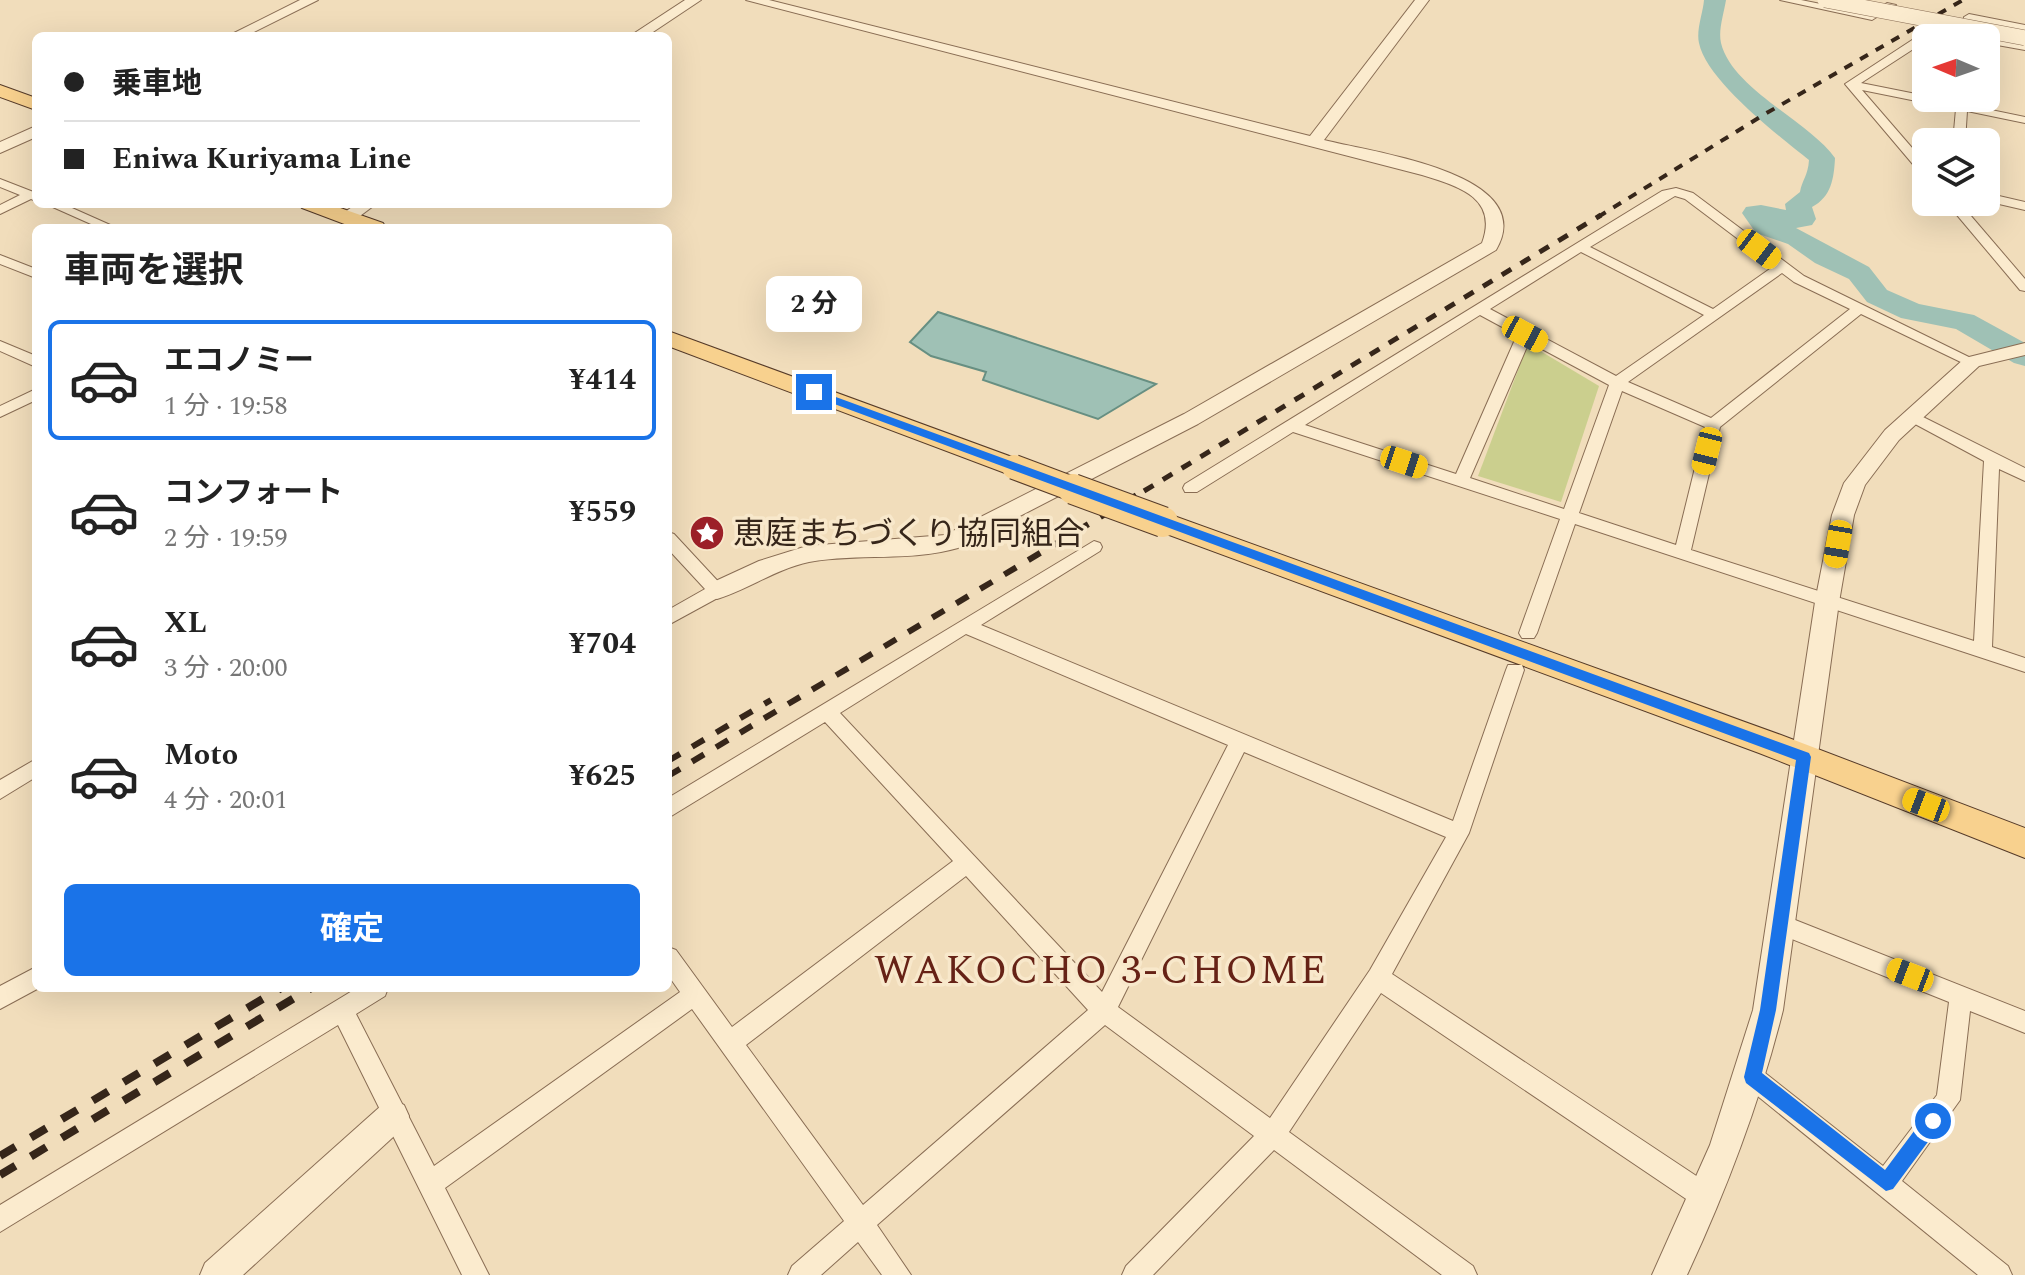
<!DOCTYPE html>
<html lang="ja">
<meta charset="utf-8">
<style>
:root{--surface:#fff;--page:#f6f6f6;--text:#222;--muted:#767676;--line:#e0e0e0;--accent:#1a73e8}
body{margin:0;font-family:Spectral,"Noto Sans JP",serif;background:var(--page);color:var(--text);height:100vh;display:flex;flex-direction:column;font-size:30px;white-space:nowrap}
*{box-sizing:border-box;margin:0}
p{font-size:26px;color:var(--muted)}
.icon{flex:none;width:44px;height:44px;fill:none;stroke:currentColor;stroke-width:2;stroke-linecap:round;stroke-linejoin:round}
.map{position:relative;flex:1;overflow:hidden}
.drawer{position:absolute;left:32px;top:224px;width:640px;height:768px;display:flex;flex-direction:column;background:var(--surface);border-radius:12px;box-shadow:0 8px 32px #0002}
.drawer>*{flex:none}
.top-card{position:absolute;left:32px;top:32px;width:640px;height:176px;border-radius:12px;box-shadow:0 8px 32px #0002;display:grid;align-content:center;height:176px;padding:0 32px;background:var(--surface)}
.needle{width:52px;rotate:272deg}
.tools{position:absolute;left:1912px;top:24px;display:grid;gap:16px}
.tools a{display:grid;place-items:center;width:88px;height:88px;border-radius:12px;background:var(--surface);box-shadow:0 8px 32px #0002;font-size:40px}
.end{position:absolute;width:36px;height:36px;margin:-18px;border:10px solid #1a73e8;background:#fff;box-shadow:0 0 0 4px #fff}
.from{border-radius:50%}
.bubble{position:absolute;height:56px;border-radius:12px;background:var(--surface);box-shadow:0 8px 32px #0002;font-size:26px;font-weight:700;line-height:56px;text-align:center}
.car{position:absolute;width:24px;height:48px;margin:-24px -12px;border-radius:10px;box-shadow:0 0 6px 2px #0007;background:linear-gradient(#f5c518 24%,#345 0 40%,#f5c518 0 76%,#345 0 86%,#f5c518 0)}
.top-card b{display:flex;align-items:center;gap:28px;height:76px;font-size:30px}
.top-card b+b{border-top:2px solid var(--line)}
.top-card i{width:20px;height:20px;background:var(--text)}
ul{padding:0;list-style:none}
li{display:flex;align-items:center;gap:24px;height:120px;margin:0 16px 12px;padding:0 16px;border:4px solid transparent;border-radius:12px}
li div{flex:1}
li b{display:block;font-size:30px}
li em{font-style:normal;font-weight:700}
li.current{border-color:var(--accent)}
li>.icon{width:72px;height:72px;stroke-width:1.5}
h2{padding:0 32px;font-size:36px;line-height:96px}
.cta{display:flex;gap:16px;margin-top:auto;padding:16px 32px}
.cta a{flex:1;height:92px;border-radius:12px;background:var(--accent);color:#fff;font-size:32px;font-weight:700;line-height:92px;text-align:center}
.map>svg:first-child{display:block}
.green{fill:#cbcf8e}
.water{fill:#9fc1b5;stroke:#678f82;stroke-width:2}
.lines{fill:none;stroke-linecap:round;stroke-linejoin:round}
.river{fill:#9fc1b5;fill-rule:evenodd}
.minor-casing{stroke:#896d54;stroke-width:2}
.tertiary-casing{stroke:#896d54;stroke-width:2}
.primary-casing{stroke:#563b29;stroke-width:2}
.minor{fill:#fbebce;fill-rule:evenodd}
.tertiary{fill:#fbebce;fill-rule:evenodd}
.primary{fill:#f8d18e;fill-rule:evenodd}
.rail-far3{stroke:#36261a;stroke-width:4;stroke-dasharray:9 9;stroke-linecap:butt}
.rail-far2{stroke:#36261a;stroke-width:5;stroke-dasharray:11 11;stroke-linecap:butt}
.rail-far1{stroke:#36261a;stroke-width:6;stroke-dasharray:14 14;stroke-linecap:butt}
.rail{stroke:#36261a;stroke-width:8;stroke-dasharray:18 18;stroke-linecap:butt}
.tertiary-bridge-casing{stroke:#896d54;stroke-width:16;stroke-linecap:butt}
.primary-bridge-far1-casing{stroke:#563b29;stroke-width:26;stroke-linecap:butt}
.primary-bridge-casing{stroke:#563b29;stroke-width:32;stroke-linecap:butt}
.tertiary-bridge{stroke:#fbebce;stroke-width:15}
.primary-bridge-far1{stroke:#f8d18e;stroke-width:24}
.primary-bridge{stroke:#f8d18e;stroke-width:30}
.route{fill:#1a73e8}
.labels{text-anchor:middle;stroke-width:7;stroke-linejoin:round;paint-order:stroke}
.poi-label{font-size:32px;fill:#36261a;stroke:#f8e8cb;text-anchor:start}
.near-neighbourhood-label{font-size:40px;letter-spacing:2px;fill:#662216;stroke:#f8e8cb}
</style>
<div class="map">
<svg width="2025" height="1275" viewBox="0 0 2025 1275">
<rect width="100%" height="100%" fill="#f1ddbb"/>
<path class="green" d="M1526 349H1537L1599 386 1561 502 1478 476Z"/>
<path class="water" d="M938 312 1156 384 1098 419 983 380 986 372 931 356 910 342Z"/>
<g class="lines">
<path class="river" d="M1704 0H1726C1724 13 1718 30 1721 43 1732 89 1810 122 1835 158 1834 179 1831 197 1812 207L1816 219 1812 225 1796 228 1869 267 1887 290 1919 304 1974 315 2025 343V366L2014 363 1956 329 1901 318 1867 302 1849 279 1815 263 1788 244 1756 233 1742 213 1746 207 1761 205 1786 210 1785 204 1800 192C1802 180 1808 176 1809 160 1780 137 1706 80 1699 43 1696 30 1703 13 1704 0Z"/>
<g class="minor-casing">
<g id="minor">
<path d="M1780 0H1801L1870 14 1887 3 1896 5 1872 20Z"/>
<path d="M1969 14 2025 25V31L1974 21 1972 34 2025 44V50L1986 43V38H1961L1938 33 1861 83 1956 102V98H1968L1967 105 2025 117V123L1967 111 1965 142H1953L1956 109 1862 90 1926 164V176L1922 175 1845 84 1932 27 1962 31 1964 17Z"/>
<path d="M0 179 36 193V201L31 199 0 214V205L20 195 0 187Z"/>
<path d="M1676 188 1693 193 1804 276 1979 362 1972 367 1967 365 1861 314 1720 427 1691 550 1974 641 1984 461 1902 417 1905 413H1915L2025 468V481L1999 469 1992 647 2025 658V672L1575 524 1537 633 1534 638H1522L1519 633 1560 519 1293 432 1197 492H1185L1183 488 1185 484 1662 191ZM1675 196 1685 199 1774 266 1713 309 1590 247ZM1581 252 1704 315 1616 376 1490 309ZM1782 273 1794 282 1850 309 1711 418 1628 382ZM1480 315 1517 335 1456 474 1305 425ZM1529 342 1609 385 1564 509 1470 478ZM1622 391 1705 427 1676 545 1579 513Z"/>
<path d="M1986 193 2025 202V210L1986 201Z"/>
<path d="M1946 202H1959L2025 279V291L2020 290Z"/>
<path d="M46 204H63L117 228H100Z"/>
<path d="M0 255 36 269V278L0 264Z"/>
<path d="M0 341 36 356V367L0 351Z"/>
<path d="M36 389V400L0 417V406Z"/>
<path d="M668 532 674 534 726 590 723 595 668 625V610L705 589 668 549Z"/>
<path d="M1094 541 1100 543 1102 547 1100 551 981 625 1453 821 1506 670 1508 665H1522L1524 670 1469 833 1392 974 1716 1189 1719 1198 1716 1207 1707 1210 1698 1207 1381 993 1289 1132 1473 1266 1477 1275H1442L1274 1150 1153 1275H1122L1126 1266 1254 1136 1105 1025 877 1225 911 1275H882L858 1242 821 1275H788L792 1266 844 1221 692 1009 445 1188 489 1275H462L338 1025 0 1232V1205L357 988H388L385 996 356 1014 434 1166 680 992 668 975V947L676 950 732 1027 953 861 825 722 668 818V798ZM966 634 1228 745 1102 992 840 713ZM1244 752 1446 837 1370 970 1270 1118 1118 1007ZM966 876 1088 1010 863 1205 746 1045Z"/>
<path d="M36 759V777L0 799V780Z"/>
<path d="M1780 914 2025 1011V1033L1970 1011 1960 1100 1902 1181 2008 1266 2012 1275H1978L1744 1085 1740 1077 1744 1069 1752 1065 1760 1069 1883 1166 1937 1095 1949 1002 1772 931 1769 924 1772 917Z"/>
<path d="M36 967V988H39L0 1009V986Z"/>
</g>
</g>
<g class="tertiary-casing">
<g id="tertiary">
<path d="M300 0H318L246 36H228Z"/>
<path d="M685 0H701L647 36H630Z"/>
<path d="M746 0H769L1310 136 1415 0H1429L1324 140C1370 152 1541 173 1496 250L1198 424 958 548C910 562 858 553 809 562 776 569 749 589 717 599L709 596 705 590 709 584 759 561 807 546 945 535 1184 414 1482 243C1499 197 1457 186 1422 175Z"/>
<path d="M36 126V137L0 153V142Z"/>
<path d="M356 204H376L352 222H340L337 218Z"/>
<path d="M2025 343V355L1979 366 1899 440 1865 485 1854 515 1839 602 1783 1010C1760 1102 1727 1189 1687 1275H1652L1710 1145 1753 1010 1815 602 1832 515 1844 483 1885 430 1965 358Z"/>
<path d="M393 1100 404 1105 409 1116 404 1127 243 1275H200L205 1263 382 1105Z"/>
</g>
</g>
<g class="primary-casing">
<g id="primary">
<path d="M0 85 36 98V110L0 97Z"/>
<path d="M298 204H329L383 223 386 228H355L302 208Z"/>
<path d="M668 331 1023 461 1027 467 1023 473 1014 476 1005 473 668 346Z"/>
<path d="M1163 512 1781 735 2025 828V858L1759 753 1153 529 1149 522 1153 515Z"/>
</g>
</g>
<use href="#minor" class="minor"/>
<use href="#tertiary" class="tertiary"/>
<use href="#primary" class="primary"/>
<path class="rail-far3" d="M1598 217 1765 114 1963 0"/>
<path class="rail-far2" d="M1144 491 1601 215"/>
<g class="rail-far1">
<path d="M668 761 771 700"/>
<path d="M668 776 1147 489"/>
</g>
<g class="rail">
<path d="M0 1156 281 988"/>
<path d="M0 1175 311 988"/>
</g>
<g class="tertiary-bridge-casing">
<path id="tertiary-bridge" d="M1825 0 2025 38"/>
</g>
<g class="primary-bridge-far1-casing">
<path id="primary-bridge-far1" d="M1014 467 1078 491"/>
</g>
<g class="primary-bridge-casing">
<path id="primary-bridge" d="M1073 489 1163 522"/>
</g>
<use href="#tertiary-bridge" class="tertiary-bridge"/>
<use href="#primary-bridge-far1" class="primary-bridge-far1"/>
<use href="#primary-bridge" class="primary-bridge"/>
</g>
<path class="route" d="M814 389 1809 753 1811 757 1776 1010 1762 1073 1885 1170 1926 1115 1933 1112 1939 1115 1941 1121 1939 1127 1893 1189 1886 1191 1746 1083 1744 1077 1760 1010 1796 760 810 395 808 392Z"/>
<defs>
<g id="sight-disc" transform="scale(1.8)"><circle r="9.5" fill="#9c2028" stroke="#f8e8cb"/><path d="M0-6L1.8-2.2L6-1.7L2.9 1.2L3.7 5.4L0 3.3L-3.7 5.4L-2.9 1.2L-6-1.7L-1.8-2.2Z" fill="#fff"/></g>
</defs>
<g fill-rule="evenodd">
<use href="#sight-disc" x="707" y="533"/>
</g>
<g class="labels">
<g class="poi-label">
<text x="733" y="544">恵庭まちづくり協同組合</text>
</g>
<g class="near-neighbourhood-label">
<text x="1101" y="983">WAKOCHO 3-CHOME</text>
</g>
</g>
</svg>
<div class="tools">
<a><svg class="needle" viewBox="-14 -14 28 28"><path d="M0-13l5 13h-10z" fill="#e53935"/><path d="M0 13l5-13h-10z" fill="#767676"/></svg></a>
<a><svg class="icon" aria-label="layers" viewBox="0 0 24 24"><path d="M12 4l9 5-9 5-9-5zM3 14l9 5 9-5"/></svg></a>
</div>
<i class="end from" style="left:1933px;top:1121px"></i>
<i class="end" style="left:814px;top:392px"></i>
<div class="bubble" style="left:766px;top:276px;width:96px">2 分</div>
<i class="car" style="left:1759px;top:249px;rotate:127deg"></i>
<i class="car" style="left:1525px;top:334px;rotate:118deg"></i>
<i class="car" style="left:1707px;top:451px;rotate:194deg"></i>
<i class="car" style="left:1404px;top:462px;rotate:108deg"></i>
<i class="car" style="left:1838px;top:544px;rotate:190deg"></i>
<i class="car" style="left:1926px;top:805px;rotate:291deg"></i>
<i class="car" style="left:1910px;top:975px;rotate:291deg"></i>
<div class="top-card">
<b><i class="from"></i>乗車地</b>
<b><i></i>Eniwa Kuriyama Line</b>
</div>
<section class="drawer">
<h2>車両を選択</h2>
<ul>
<li class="current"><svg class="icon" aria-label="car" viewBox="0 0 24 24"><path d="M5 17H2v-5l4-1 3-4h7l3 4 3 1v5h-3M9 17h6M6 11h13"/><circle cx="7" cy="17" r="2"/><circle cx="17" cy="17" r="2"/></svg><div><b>エコノミー</b><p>1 分 · 19:58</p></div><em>¥414</em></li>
<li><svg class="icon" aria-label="car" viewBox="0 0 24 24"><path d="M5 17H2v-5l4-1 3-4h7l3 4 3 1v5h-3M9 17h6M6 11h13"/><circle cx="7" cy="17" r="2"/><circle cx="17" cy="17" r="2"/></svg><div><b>コンフォート</b><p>2 分 · 19:59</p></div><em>¥559</em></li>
<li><svg class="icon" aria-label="car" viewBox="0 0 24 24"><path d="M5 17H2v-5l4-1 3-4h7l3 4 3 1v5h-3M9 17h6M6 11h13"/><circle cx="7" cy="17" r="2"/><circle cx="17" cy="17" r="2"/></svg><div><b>XL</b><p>3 分 · 20:00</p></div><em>¥704</em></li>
<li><svg class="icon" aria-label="car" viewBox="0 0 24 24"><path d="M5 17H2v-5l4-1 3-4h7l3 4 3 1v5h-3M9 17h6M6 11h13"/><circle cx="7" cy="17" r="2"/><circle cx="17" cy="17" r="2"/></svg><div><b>Moto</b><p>4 分 · 20:01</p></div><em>¥625</em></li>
</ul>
<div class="cta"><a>確定</a></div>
</section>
</div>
